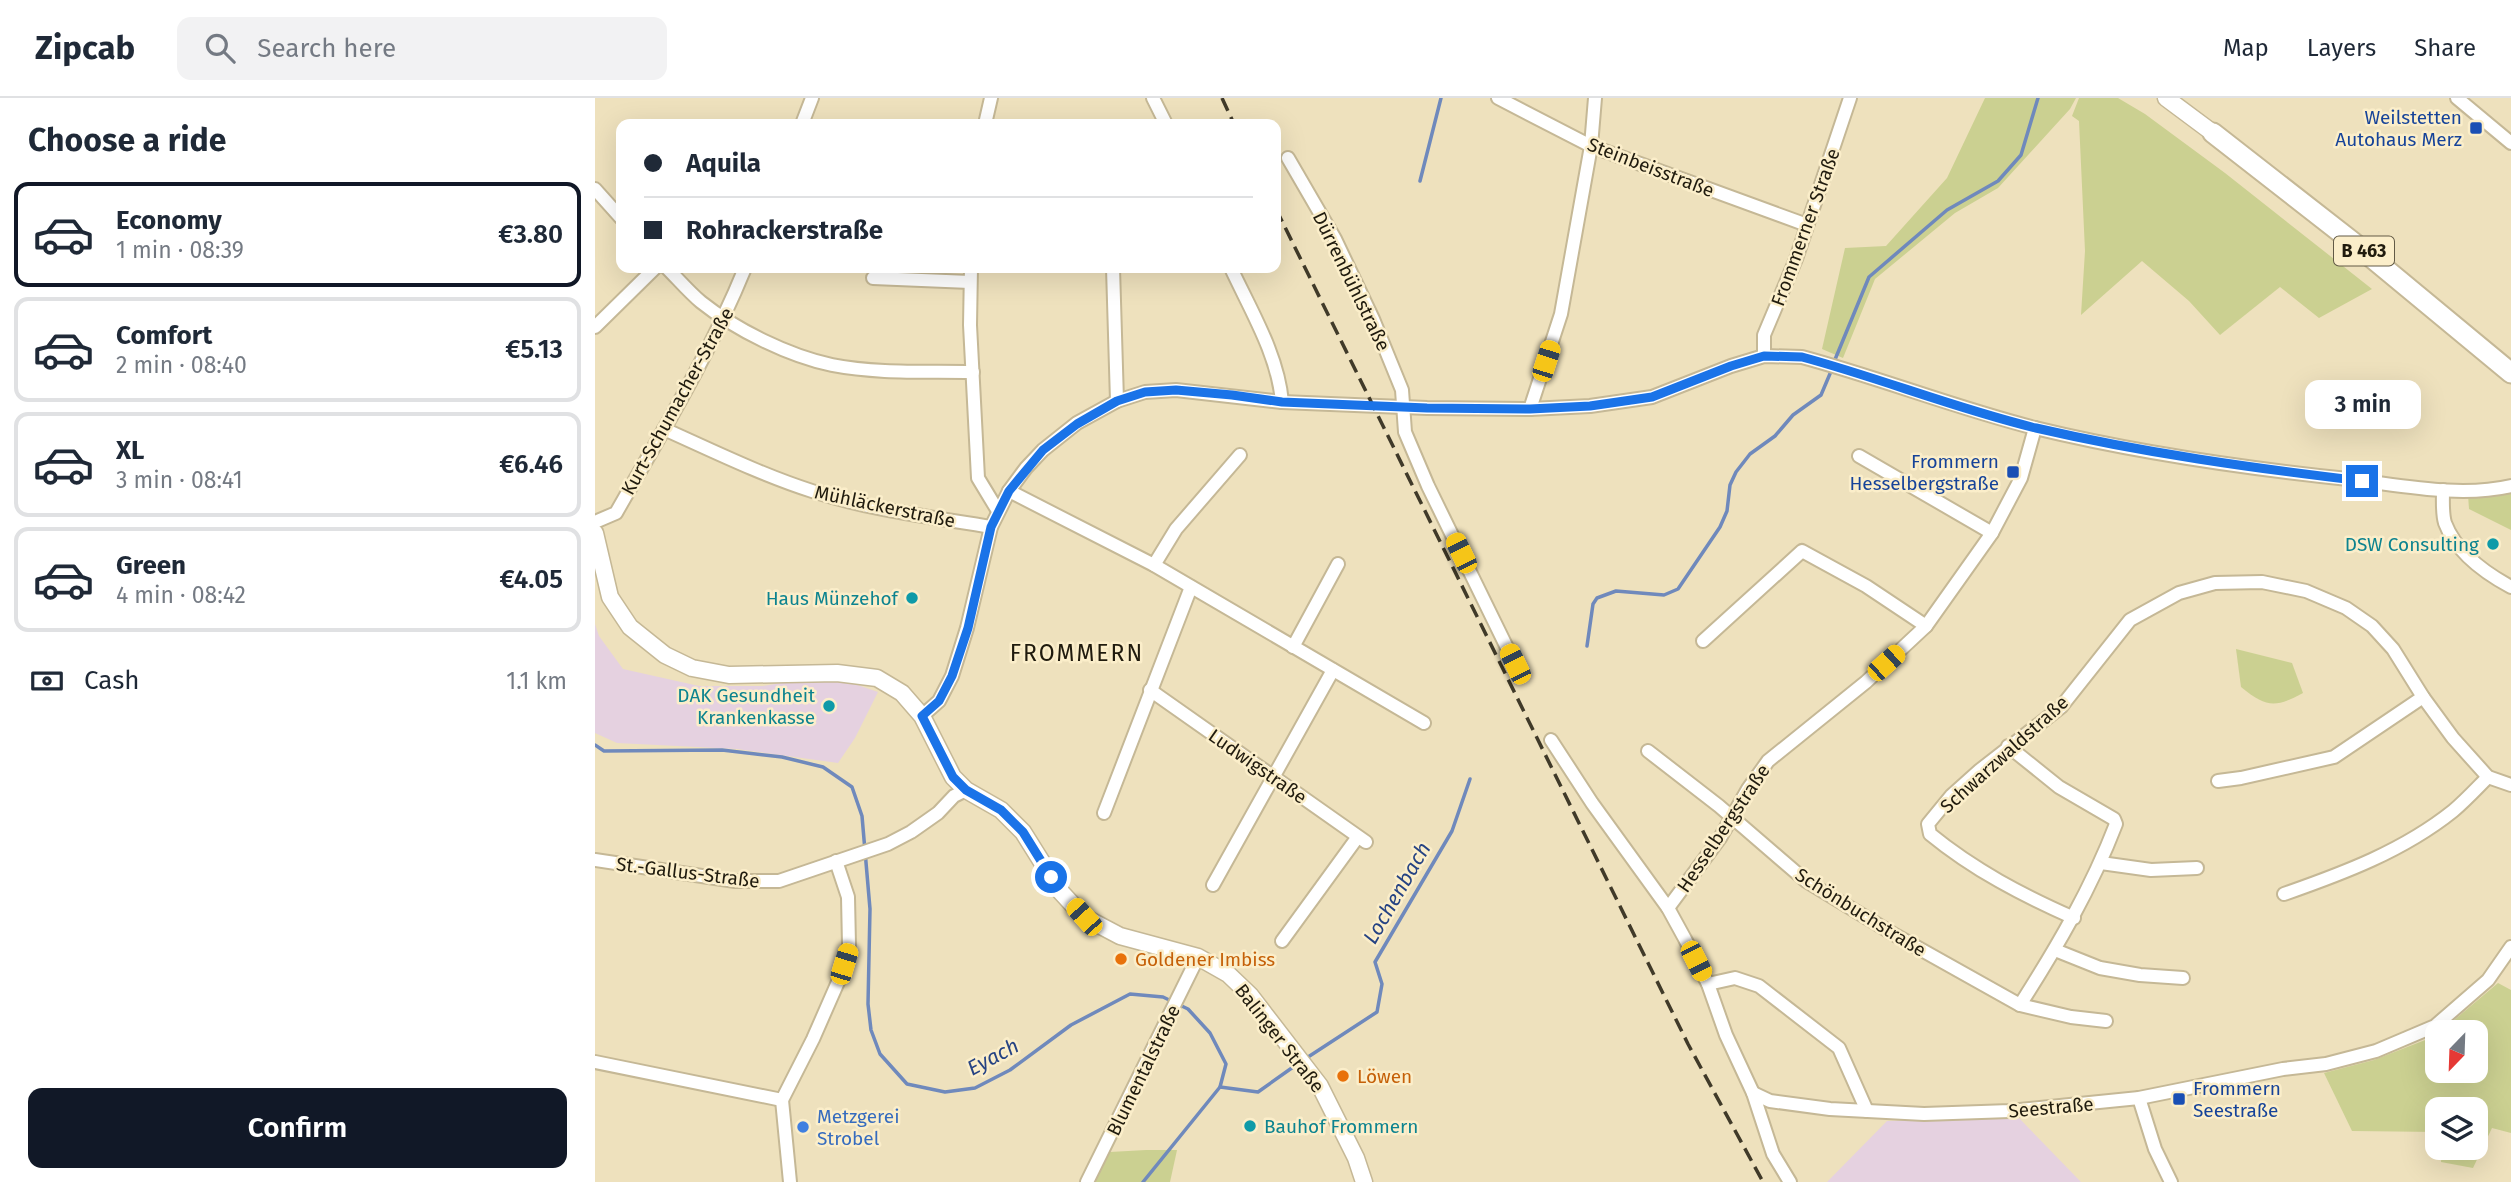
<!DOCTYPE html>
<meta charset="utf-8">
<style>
:root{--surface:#fff;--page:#f2f2f3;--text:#1f2937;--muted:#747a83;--line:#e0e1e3;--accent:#111827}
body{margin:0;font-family:"Fira Sans",sans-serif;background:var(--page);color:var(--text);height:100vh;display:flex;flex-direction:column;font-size:26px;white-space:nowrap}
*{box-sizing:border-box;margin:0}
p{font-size:23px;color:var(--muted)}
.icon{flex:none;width:38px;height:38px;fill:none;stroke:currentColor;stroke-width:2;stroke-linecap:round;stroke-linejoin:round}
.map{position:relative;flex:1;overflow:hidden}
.panel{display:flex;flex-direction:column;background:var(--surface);width:595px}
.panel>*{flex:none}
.banner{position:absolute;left:21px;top:21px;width:665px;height:154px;border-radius:14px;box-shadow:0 7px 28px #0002;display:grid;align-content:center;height:154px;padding:0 28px;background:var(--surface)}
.needle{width:46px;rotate:203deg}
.buttons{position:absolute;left:1830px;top:922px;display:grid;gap:14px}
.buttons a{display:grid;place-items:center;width:63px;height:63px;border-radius:14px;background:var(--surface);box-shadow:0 7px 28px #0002;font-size:35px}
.end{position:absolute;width:32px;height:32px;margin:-16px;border:9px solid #1a73e8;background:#fff;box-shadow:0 0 0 4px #fff}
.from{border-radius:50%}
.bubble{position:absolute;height:49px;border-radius:14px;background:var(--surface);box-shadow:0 7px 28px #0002;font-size:23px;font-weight:600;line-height:49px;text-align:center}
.car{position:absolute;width:21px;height:42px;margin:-21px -10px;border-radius:9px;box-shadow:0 0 5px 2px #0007;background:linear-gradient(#f5c518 24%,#345 0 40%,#f5c518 0 76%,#345 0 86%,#f5c518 0)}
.banner b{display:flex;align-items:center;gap:24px;height:66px;font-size:26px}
.banner b+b{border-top:2px solid var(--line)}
.banner i{width:18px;height:18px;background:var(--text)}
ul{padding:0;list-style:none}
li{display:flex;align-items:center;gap:21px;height:105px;margin:0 14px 10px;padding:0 14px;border:4px solid var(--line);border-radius:14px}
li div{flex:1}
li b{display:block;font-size:26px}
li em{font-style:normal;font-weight:600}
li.selected{border-color:var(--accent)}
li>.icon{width:63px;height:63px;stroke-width:1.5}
h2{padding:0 28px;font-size:32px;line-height:84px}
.pay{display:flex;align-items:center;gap:18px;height:77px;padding:0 28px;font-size:26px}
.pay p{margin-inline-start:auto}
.button{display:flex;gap:14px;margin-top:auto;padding:14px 28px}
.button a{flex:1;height:80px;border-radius:14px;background:var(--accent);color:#fff;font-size:28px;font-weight:600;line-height:80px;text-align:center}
header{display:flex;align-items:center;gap:42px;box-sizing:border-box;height:98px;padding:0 35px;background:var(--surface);border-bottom:2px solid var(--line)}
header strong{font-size:33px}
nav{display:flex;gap:38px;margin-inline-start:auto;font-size:24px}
.search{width:490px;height:63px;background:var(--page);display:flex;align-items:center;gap:18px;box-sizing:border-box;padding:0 24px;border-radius:14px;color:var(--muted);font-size:26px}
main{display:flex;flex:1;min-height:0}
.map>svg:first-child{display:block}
.commercial{fill:#e5d1e0}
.green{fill:#cbd091}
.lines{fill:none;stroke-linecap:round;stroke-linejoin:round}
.stream{stroke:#6f89bc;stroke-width:3.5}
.minor-casing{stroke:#c5b896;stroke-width:16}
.major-casing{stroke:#c5b896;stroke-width:19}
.highway-casing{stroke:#c5b896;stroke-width:23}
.minor{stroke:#fff;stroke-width:12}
.major{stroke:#fff;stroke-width:16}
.highway{stroke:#fff;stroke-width:19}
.rail{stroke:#403a29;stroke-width:3.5;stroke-dasharray:14 7;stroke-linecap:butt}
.route{stroke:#1a73e8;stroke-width:9}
.transit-dot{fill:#1a4fb4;stroke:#fbeeca;stroke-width:2.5}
.culture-dot{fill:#0f9aa8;stroke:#fbeeca;stroke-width:2.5}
.food-dot{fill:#e8710a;stroke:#fbeeca;stroke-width:2.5}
.shop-dot{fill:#3f7fe0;stroke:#fbeeca;stroke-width:2.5}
.labels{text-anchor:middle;stroke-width:5;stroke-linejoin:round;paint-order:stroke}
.shield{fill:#fbeeca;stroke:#625a46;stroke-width:2}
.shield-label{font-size:18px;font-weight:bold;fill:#201b0e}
.transit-label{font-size:19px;fill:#164399;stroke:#fbeeca;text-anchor:end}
.street-label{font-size:19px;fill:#201b0e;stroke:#fbeeca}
.culture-label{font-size:19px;fill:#0d838f;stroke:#fbeeca;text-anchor:end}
.food-label{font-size:19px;fill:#c56008;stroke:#fbeeca;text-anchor:start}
.shop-label{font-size:19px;fill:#366cbe;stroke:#fbeeca;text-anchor:start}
.water-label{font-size:21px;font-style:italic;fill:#264383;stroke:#fbeeca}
.quarter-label{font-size:23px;letter-spacing:2px;fill:#201b0e;stroke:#fbeeca}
</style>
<header>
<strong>Zipcab</strong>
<div class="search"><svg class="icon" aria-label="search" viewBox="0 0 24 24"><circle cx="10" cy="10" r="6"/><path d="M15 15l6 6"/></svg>Search here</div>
<nav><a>Map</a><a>Layers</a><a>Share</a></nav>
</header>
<main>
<section class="panel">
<h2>Choose a ride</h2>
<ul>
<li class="selected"><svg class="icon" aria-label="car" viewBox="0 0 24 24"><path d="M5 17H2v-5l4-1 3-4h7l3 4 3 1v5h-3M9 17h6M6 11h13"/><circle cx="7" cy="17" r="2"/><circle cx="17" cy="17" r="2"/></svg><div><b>Economy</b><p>1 min · 08:39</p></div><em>€3.80</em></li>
<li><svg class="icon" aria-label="car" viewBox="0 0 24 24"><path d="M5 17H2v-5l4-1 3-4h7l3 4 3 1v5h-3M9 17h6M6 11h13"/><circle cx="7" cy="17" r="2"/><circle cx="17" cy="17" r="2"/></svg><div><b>Comfort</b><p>2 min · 08:40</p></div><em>€5.13</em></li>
<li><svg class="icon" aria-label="car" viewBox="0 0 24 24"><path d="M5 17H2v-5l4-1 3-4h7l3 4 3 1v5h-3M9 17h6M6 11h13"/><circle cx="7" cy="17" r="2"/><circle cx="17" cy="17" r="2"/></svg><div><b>XL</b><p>3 min · 08:41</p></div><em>€6.46</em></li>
<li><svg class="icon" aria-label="car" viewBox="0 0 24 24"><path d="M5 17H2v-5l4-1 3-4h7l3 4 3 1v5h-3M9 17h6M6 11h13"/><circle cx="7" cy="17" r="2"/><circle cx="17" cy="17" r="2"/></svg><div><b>Green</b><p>4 min · 08:42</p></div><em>€4.05</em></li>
</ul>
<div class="pay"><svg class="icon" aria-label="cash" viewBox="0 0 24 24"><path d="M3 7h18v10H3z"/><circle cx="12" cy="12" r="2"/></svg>Cash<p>1.1 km</p></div>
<div class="button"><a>Confirm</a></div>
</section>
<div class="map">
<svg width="1916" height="1084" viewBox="0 0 1916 1084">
<rect width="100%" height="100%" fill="#eee1bd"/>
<g class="commercial">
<path d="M0 526 4 538 28 571 104 588H168L204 582 251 583 283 594 260 640 243 665 142 651 22 645 0 635Z"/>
<path d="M1423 1019 1486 1084H1232L1292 1023Z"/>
</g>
<g class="green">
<path d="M1390 0H1481L1475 11 1403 90 1360 115 1280 181 1248 260 1227 251 1250 150 1291 148 1352 80Z"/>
<path d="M1484 0H1523L1550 16 1630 75 1777 191 1724 220 1685 189 1625 237 1594 203 1547 163 1486 217 1490 153 1484 23 1477 18Z"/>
<path d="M1916 387V432L1874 411 1873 397Z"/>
<path d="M1641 551 1697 565 1708 595C1680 610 1672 610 1646 589Z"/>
<path d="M1903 885 1916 892V1035L1897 1030 1878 1070 1846 1064 1847 1050H1881V1012H1843V1034L1757 1033 1729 975 1779 962 1843 937V973H1881V934H1845Z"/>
<path d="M551 1052H582L575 1084H500L515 1054Z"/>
</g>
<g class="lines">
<g class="stream">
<path d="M825 83 846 0"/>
<path d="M1239 264 1274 179 1352 112 1403 83 1426 57 1443 0"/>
<path d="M992 548 998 506 1002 500 1021 493 1069 497 1083 491 1125 429 1132 413 1135 387 1141 374 1155 356 1180 338 1198 317 1226 297 1237 271"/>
<path d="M0 647 9 653 127 652 187 659 228 669 257 689 267 718 275 811 273 906 276 932 285 956 312 986 350 994 380 990 415 972 476 927 535 896 568 899 593 911 615 935 631 966 625 989 548 1084"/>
<path d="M710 961 782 914 787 886 780 864 857 733 875 681"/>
<path d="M625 989 663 994 701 967"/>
</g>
<g class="minor-casing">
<g id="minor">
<path d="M558 0 571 26"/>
<path d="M903 0 996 48 1212 127"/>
<path d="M1862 0 1916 45"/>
<path d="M207 26 217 0"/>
<path d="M390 26 396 0"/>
<path d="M693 60 740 141 778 221 807 292 810 334 833 388 920 566"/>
<path d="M0 91 26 120"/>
<path d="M72 170C83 181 94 194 106 204 141 232 194 258 237 267 283 276 332 273 378 274"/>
<path d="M376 170 375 227 383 380 403 413"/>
<path d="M518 170 522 303"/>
<path d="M636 170C656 213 683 257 687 304"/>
<path d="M278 180 375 184"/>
<path d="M0 229 60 170"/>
<path d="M1169 258V237L1201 161 1255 0"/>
<path d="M935 311 966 216 996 48 1000 0"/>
<path d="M69 331C118 353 167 377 217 393 275 412 336 419 396 429"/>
<path d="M1264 358 1397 435"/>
<path d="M1848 392C1848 403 1847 415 1850 425 1861 454 1890 475 1916 489"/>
<path d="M414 393 559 467 829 625"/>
<path d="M0 424 21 415C67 334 115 256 150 170"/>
<path d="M559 467 581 431 645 357"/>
<path d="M1108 543 1207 453 1271 488 1331 528"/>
<path d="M698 549 743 466"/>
<path d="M555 592 771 744"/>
<path d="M327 618 344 603 357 578 372 530 396 429 414 393 431 370 448 352 482 325 522 303 550 294 581 292 687 304 832 310 935 311 995 308 1057 299 1136 268 1169 258 1207 259C1285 280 1361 310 1440 330 1543 355 1648 370 1753 381 1806 387 1864 400 1916 388"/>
<path d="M956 642 997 705 1073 810 1090 841 1113 886 1131 937 1158 995 1178 1056 1195 1084"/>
<path d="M1053 653 1124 708 1211 783 1300 837 1425 907C1462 849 1496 791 1521 726L1519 721 1464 689 1413 648"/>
<path d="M1623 683 1646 680 1739 659 1828 599"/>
<path d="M509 715 596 489"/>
<path d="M0 762 140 783H184L293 746 316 734 343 715 359 698 371 692"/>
<path d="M1506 765 1556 772 1602 770"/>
<path d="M618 787 738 572"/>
<path d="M1689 796C1749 775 1808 753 1858 713 1870 703 1881 691 1893 679"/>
<path d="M1073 810 1125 740 1153 691 1173 663 1271 584 1331 528 1397 435 1426 380 1440 330"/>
<path d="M1479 820C1427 797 1379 772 1335 736L1333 726 1356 698 1385 672 1466 609 1535 522 1584 495 1620 485 1667 484 1711 493 1751 510 1777 528 1798 551 1828 599 1858 640 1893 679 1916 687"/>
<path d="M687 843 762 740"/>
<path d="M1460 852 1505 870 1545 877 1588 880"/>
<path d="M1113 886 1140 880 1164 888 1244 950 1272 1013"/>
<path d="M1425 907 1476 919 1511 923"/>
<path d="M0 964 187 1002"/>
<path d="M1158 995 1175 1003 1235 1011 1329 1016 1415 1013 1544 1000 1688 971 1731 966 1781 953 1840 928 1893 882 1916 849"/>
<path d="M1544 1000 1560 1051 1576 1084"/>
<path d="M187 1002 218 941 243 884 254 847 253 799 241 763"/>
<path d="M187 1002 195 1084"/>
<path d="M492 1084 603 859"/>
</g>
</g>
<g class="major-casing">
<g id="major">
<path d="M1571 0 1618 35"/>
<path d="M0 435 15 499 35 529 70 557 97 570 134 577 242 575 282 580 307 595 327 618 358 679 371 692 406 712 428 734 465 793 489 819 525 838 603 859 633 876 655 897 725 988 761 1060 769 1084"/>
</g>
</g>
<g class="highway-casing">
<path id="highway" d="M1618 35 1759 145 1916 275"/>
</g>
<use href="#minor" class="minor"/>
<use href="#major" class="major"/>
<use href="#highway" class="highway"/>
<g class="rail">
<path d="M627 0 639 26"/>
<path d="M681 111 1093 946 1168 1084"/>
</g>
</g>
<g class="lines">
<path class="route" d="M456 779 428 734 406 712 371 692 358 679 327 618 344 603 357 578 373 530 396 429 414 393 448 352 482 326 522 303 550 294 581 292 637 297 687 304 832 310 935 311 995 308 1057 299 1136 268 1169 258 1207 259C1285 280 1362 311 1441 330 1549 355 1657 370 1767 383"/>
</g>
<g class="transit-dot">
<rect x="1874" y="23" width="14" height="14" rx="3.5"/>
<rect x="1411" y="367" width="14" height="14" rx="3.5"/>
<rect x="1577" y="994" width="14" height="14" rx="3.5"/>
</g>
<g class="culture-dot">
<circle cx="1898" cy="446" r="7"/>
<circle cx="317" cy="500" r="7"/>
<circle cx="234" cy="608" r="7"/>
<circle cx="655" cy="1028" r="7"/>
</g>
<g class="food-dot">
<circle cx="526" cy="861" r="7"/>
<circle cx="748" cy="978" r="7"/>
</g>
<circle class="shop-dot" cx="208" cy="1029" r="7"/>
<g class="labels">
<rect class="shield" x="1739" y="138.5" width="60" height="29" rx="5"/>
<g class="shield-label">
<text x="1769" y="159">B 463</text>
</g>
<g class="transit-label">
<text x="1867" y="26">Weilstetten<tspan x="1867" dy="22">Autohaus Merz</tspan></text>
<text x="1404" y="370">Frommern<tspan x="1404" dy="22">Hesselbergstraße</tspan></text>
<text x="1598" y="997" text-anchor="start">Frommern<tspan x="1598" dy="22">Seestraße</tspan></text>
</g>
<g class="street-label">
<text transform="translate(1056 69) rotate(21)" y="7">Steinbeisstraße</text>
<text transform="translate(1210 129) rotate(-70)" y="7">Frommerner Straße</text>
<text transform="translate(757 183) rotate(64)" y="7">Dürrenbühlstraße</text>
<text transform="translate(82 303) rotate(-61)" y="7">Kurt-Schumacher-Straße</text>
<text transform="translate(290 408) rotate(12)" y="7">Mühläckerstraße</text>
<text transform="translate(1409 656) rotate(-42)" y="7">Schwarzwaldstraße</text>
<text transform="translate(663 668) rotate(35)" y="7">Ludwigstraße</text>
<text transform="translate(1128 730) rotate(-56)" y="7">Hesselbergstraße</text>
<text transform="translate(93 774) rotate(7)" y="7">St.-Gallus-Straße</text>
<text transform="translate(1266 814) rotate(32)" y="7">Schönbuchstraße</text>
<text transform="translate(685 940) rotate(52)" y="7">Balinger Straße</text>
<text transform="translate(548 972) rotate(-64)" y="7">Blumentalstraße</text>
<text transform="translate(1456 1009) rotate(-5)" y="7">Seestraße</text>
</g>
<g class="culture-label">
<text x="1884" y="453">DSW Consulting</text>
<text x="303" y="507">Haus Münzehof</text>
<text x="220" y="604">DAK Gesundheit<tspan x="220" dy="22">Krankenkasse</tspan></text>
<text x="669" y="1035" text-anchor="start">Bauhof Frommern</text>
</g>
<g class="food-label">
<text x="540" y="868">Goldener Imbiss</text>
<text x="762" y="985">Löwen</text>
</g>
<g class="shop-label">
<text x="222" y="1025">Metzgerei<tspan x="222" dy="22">Strobel</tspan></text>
</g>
<g class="water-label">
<text transform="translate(802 795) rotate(-60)" y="7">Lochenbach</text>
<text transform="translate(398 959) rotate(-28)" y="7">Eyach</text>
</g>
<g class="quarter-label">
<text x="482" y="563">FROMMERN</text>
</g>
</g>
</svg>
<div class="buttons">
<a><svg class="needle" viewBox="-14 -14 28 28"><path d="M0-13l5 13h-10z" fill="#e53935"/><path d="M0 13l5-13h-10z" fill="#747a83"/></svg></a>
<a><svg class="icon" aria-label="layers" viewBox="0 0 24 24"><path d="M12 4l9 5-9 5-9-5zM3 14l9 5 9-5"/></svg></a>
</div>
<i class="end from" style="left:456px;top:779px"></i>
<i class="end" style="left:1767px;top:383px"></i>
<div class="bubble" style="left:1710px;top:282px;width:116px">3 min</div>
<i class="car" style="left:951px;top:263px;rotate:18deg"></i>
<i class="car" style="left:866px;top:455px;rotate:334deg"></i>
<i class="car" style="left:1291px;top:565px;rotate:48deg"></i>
<i class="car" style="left:920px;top:566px;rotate:334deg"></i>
<i class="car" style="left:489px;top:819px;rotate:318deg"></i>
<i class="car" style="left:1101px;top:863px;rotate:153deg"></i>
<i class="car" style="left:249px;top:866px;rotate:17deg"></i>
<div class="banner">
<b><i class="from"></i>Aquila</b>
<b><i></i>Rohrackerstraße</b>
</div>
</div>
</main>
